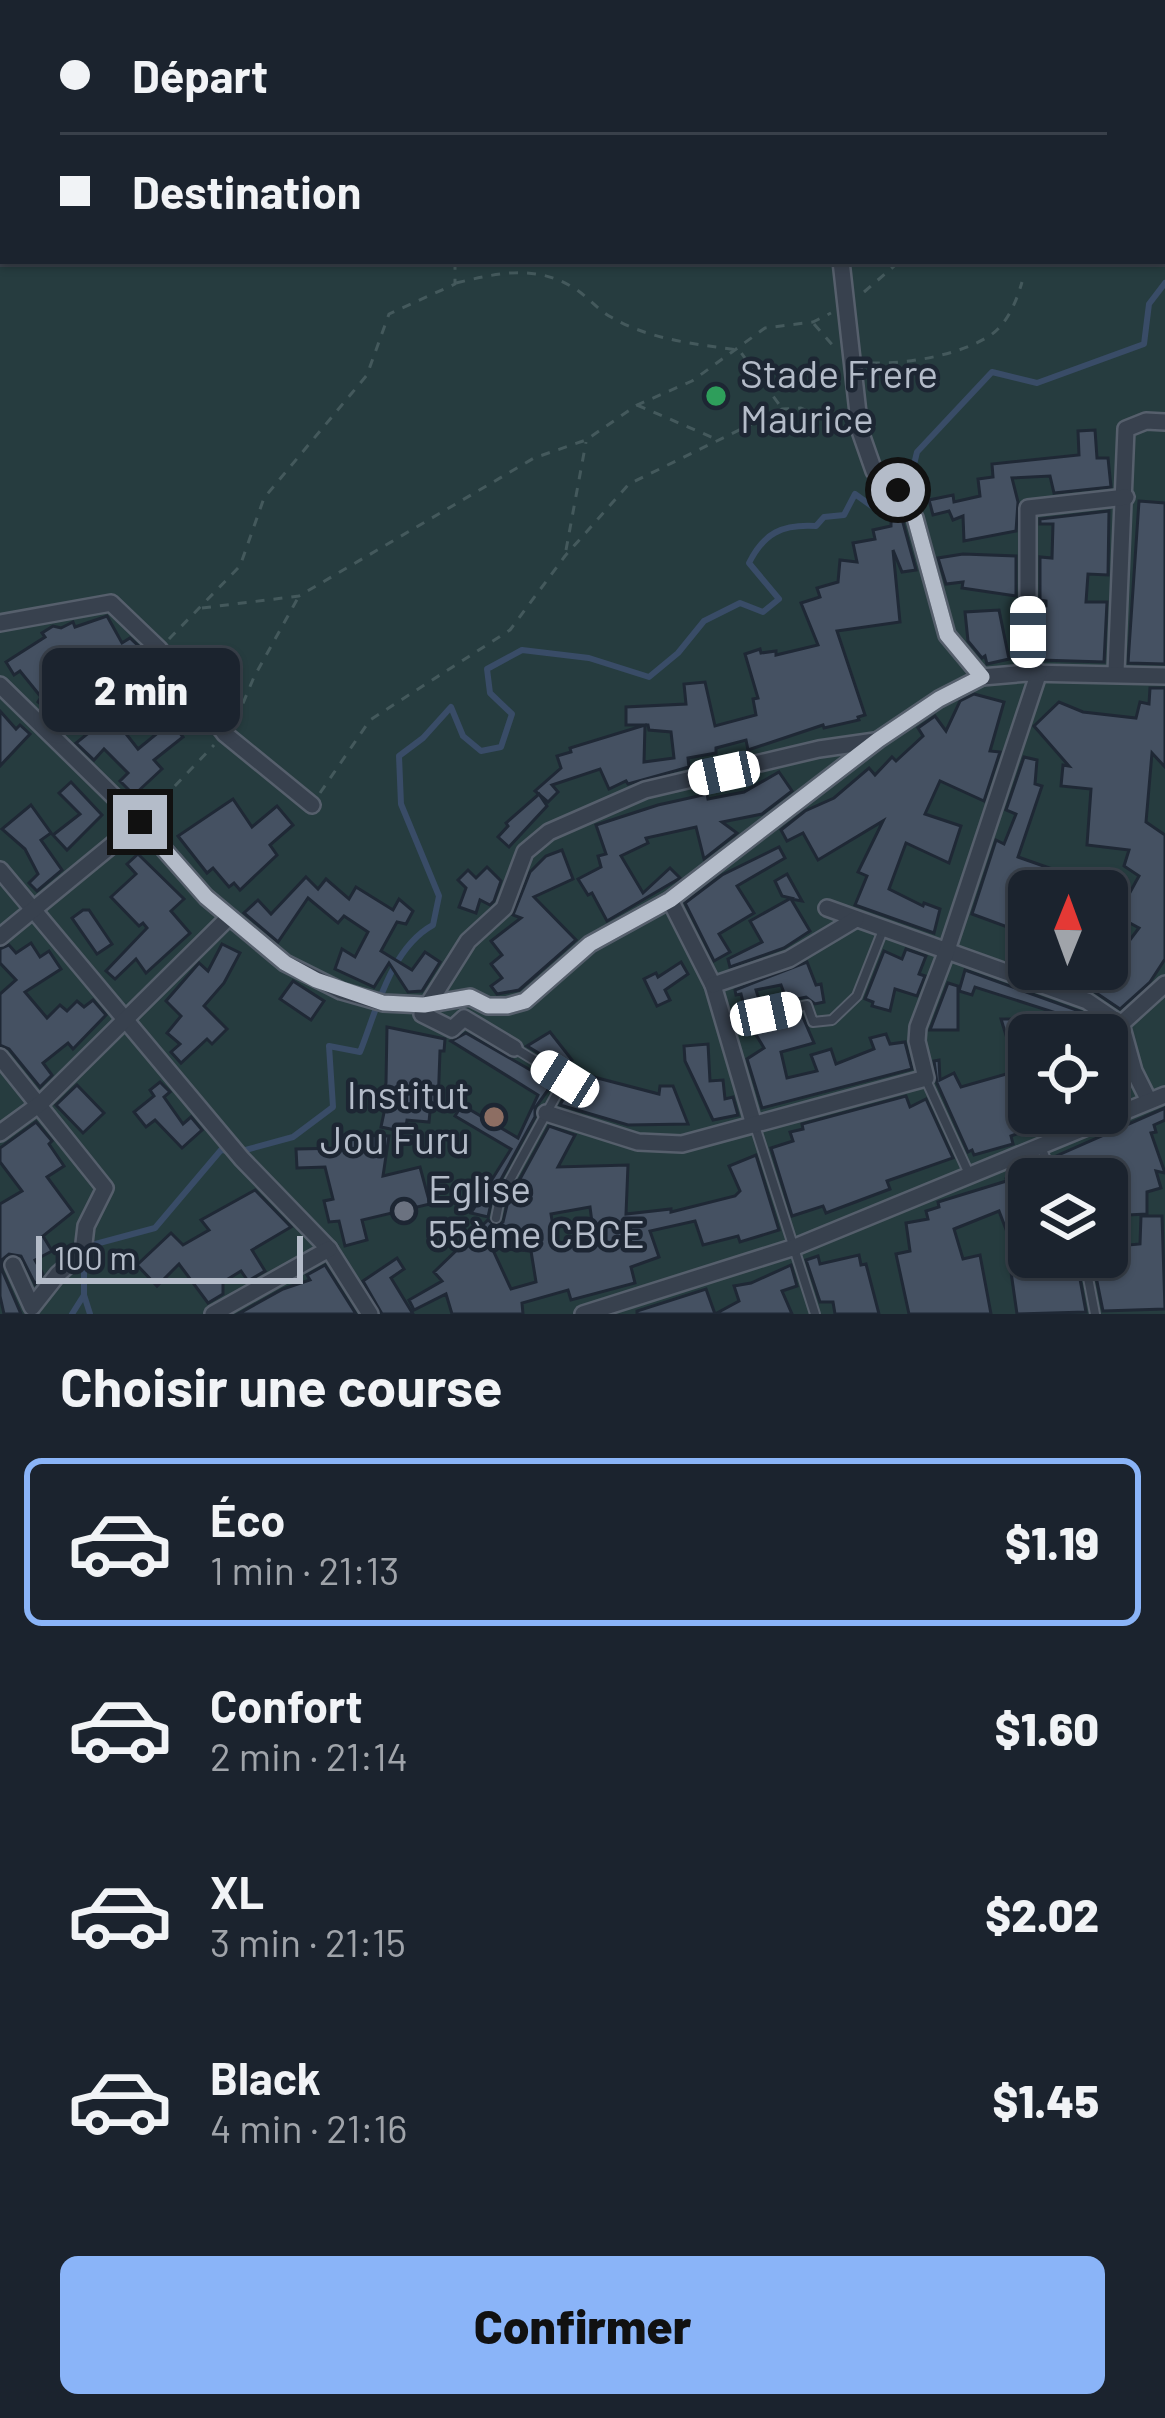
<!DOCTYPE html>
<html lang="fr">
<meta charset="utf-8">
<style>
:root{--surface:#1b232e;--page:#242b36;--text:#f1f3f6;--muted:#a0a4aa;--line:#39404a;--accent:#8ab4f8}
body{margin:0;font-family:Barlow,sans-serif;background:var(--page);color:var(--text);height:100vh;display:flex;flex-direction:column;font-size:45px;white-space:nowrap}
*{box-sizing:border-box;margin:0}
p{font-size:39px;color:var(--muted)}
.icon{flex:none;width:66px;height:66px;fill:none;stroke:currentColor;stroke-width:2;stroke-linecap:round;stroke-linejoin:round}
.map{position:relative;height:1314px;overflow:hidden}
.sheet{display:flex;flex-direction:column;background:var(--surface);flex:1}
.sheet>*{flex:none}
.hud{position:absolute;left:0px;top:0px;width:1167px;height:264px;box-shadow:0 3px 9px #0004,0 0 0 3px var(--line);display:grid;align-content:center;height:264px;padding:0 60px;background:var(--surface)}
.needle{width:78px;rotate:1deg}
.fabs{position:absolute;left:1008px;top:870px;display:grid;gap:24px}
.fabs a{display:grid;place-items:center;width:120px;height:120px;border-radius:18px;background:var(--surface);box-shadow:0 3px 9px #0004,0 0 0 3px var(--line);font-size:60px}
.scale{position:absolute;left:36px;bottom:30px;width:267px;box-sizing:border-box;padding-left:12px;border:6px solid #b4bcc9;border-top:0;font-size:33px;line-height:42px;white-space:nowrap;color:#b4bcc9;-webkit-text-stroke:9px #1d2633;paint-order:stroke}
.end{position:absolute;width:54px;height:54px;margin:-27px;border:15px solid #b4bcc9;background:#111;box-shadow:0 0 0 6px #111}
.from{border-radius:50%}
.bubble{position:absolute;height:84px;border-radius:18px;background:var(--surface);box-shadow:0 3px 9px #0004,0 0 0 3px var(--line);font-size:39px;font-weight:800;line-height:84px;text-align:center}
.car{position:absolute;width:36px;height:72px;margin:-36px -18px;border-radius:15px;box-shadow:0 0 9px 3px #0007;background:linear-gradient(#fff 24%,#345 0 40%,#fff 0 76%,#345 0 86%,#fff 0)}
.hud b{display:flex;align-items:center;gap:42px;height:114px;font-size:45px}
.hud b+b{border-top:3px solid var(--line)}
.hud i{width:30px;height:30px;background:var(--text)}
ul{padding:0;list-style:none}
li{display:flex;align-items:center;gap:36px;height:168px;margin:0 24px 18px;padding:0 36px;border:6px solid transparent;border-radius:18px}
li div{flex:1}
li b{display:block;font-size:45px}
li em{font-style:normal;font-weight:800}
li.on{border-color:var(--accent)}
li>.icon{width:108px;height:108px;stroke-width:1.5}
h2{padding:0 60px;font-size:54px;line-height:144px}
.cta{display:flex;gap:24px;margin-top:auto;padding:24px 60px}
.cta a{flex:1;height:138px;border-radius:18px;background:var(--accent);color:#111;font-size:48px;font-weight:800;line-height:138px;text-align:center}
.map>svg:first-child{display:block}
.green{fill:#263c3f;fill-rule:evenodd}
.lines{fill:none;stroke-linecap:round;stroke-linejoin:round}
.stream{stroke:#394c67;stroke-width:6}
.building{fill:#455162;stroke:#1f2835;stroke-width:3;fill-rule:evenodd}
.service-casing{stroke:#565f6c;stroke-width:12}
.minor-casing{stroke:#565f6c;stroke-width:20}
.path{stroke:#44595c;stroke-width:3;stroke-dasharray:9 9;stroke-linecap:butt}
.service{stroke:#38414e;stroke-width:8}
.minor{stroke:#38414e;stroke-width:15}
.route{stroke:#b4bcc9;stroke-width:15}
.leisure-dot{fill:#2e9e5b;stroke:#1d2633;stroke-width:4.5}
.education-dot{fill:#8d6e63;stroke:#1d2633;stroke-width:4.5}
.worship-dot{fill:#6b7280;stroke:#1d2633;stroke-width:4.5}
.labels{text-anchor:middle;stroke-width:9;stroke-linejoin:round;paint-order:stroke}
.poi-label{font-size:39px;fill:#b4bcc9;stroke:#1d2633;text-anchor:start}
</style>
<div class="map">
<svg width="1165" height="1314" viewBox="0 0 1165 1314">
<rect width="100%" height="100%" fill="#242f3e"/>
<path class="green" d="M0 0H1165V1314H0ZM3 3H1164V261H3ZM1029 891H1107V969H1029ZM1029 1035H1107V1113H1029ZM1029 1179H1107V1257H1029Z"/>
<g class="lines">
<g class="stream">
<path d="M242 1151 293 1137 333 1107 329 1046 360 1052C377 1009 391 948 433 925L439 896 401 804 399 756 423 738 451 707 463 736 481 751 501 747 512 714 490 693 487 669 522 650 589 658 649 677 678 653 704 621 740 603 763 612 779 599 749 563C764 533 782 524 816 526L824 517 844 515 855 494 873 507 893 497 911 477 917 452 992 372 1037 383 1144 344 1149 304 1165 283"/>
<path d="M88 1246 155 1228 221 1150 229 1151"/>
<path d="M84 1295 90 1314"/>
<path d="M72 1314 84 1295V1257"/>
</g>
</g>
<g class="building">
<path d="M1095 430 1097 458H1108L1111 487 1054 493 1050 476 1012 478 1018 502 1016 531 964 541 963 516 953 520 949 511 933 515 929 500 953 495 954 502 980 496 978 479 993 477 992 464 1079 455 1078 431Z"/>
<path d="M1139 501 1165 503V664L1128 663Z"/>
<path d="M1109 511 1108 575 1088 574 1086 602H1107L1104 662 1040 660V607L1046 606V601L1040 600V557L1052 558 1053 524H1040V519Z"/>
<path d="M902 519 916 570 902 572 893 550 900 622 837 631 865 715 858 717 859 720 824 728 823 725 748 750 746 740 716 748V753L688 758 689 767 628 784 626 781 609 789 600 769 552 785 558 792 548 802 535 791 561 768 557 756 571 752 570 748 645 725 644 762 674 758 671 732 649 730 648 725H626V707L686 704 684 684 705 682 715 726 756 715 753 699 758 698 745 654 760 649 761 653 776 651V655L818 645 801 603 820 597 817 588 838 582 840 560 857 562 853 543 875 539 873 530 891 526V520Z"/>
<path d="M963 554 1016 556V596L962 588 963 582 946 584 938 558Z"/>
<path d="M999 610 1009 659 987 664 985 656 982 658 968 641 965 612Z"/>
<path d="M107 616 122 643 130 638 148 655 135 663 131 656 103 673 140 708 119 725 138 749 171 722 183 737 154 760 162 769 134 795 120 781 128 773 104 749 94 760 76 743 112 714 82 681 49 711 38 702 41 697 20 671 14 675 6 662 45 637 42 633 53 626 61 628 73 622 75 627Z"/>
<path d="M1150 688H1165V767L1152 753 1146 822 1165 835V959L1150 982 1120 1009 1092 990 1033 969H1107V945L1120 953 1139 928 1117 916 1139 876 1124 866 1129 850 1087 845 1091 789 1061 786 1063 765 1069 766 1034 726 1059 702 1083 712 1136 718 1140 702 1149 704Z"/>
<path d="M974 694 1004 702 990 751 1000 752 984 801 940 781 925 814 961 826 949 863 906 843 889 889 923 906 924 903 940 909 934 933 855 905 867 876 858 872 883 821 818 860 803 833 787 841 781 830 805 811 834 798 869 768 875 775 892 757 896 761 923 736 918 728 935 716 946 731 960 701Z"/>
<path d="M0 711 16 729 20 725 30 734 0 766Z"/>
<path d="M1024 757 1037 760 1035 784 1042 786 1018 857 1109 889 1029 891V935L972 914 996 840 1004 844 1016 814 1006 810Z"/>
<path d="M779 772 792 791 762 814 722 822 737 833 704 859 696 827 646 838 648 843 621 856 643 893 670 868 680 878 607 921 592 893 588 895 578 879 601 867 598 856 606 854 596 825 658 805 707 794 708 799 744 792Z"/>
<path d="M71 782 102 815 67 850 53 835 80 814 59 793Z"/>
<path d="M539 794 547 806 509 847 498 837 508 826 506 823Z"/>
<path d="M233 799 252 827 277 806 293 825 270 845 277 855 240 890 234 883 229 887 213 868 207 873 178 836Z"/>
<path d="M31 805 51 833 41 840 62 870 37 891 29 883 38 874 25 849 2 829Z"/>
<path d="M779 847 785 858 737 886 754 913 719 934 730 952 714 961 685 903 722 875Z"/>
<path d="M562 850 573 879 534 897 576 940 519 990 497 994 491 986 502 978 491 964 502 955 491 941 521 918 513 915 530 872 546 856Z"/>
<path d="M138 854 184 899 171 911 190 933 146 973 136 959 115 979 106 971 147 928 143 923 139 926 111 897 136 874 127 864Z"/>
<path d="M487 867 501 881 494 901 490 905 480 900 476 913 459 907 466 888 458 880 468 870 476 878Z"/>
<path d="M787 874 802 901 791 899 810 931 784 948 730 967 728 959 762 942 750 921 791 898 782 896 775 881Z"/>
<path d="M306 877 318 889 326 879 349 899 356 887 393 910 399 899 413 911 406 924 397 922 381 951 412 970 425 952 440 962 422 991 408 992 389 963 374 987 335 969 342 949 355 957 368 932 344 916 338 923 308 898 278 942 244 913 258 900 271 914Z"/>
<path d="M83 910H89L112 944 97 954 72 918Z"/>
<path d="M31 943 40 957 49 951 61 969 25 992 47 1018 60 1005 67 1011 77 1001 84 1007 93 1000 106 1015 73 1049 68 1043 43 1063 52 1075 40 1087 9 1049 0 1045V994L16 980 0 963V949L9 945 16 953Z"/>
<path d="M222 944 240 953 224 983 204 1006 227 1029 212 1044 207 1039 181 1063 171 1052 180 1044 167 1033 181 1016 166 1001 199 963 208 971Z"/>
<path d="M906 949 926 956 919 974 925 976 917 996 895 989 890 1011 872 1006 873 1002 865 999 884 951 902 959Z"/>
<path d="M681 962 688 974 665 990 670 1000 657 1006 644 979 656 973 658 977Z"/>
<path d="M807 962 816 985 821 984 824 1002 815 1004 806 997 787 1001 781 985 756 990 761 1006 745 1010 741 994 736 995 735 990Z"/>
<path d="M965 970 1082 1012 1087 1015 1089 1035H1064L1063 1020H1078L975 987 972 995 959 991Z"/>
<path d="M293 981 324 1001 311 1020 280 999Z"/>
<path d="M948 983 958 986V1030H930Z"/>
<path d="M802 1015 814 1043 781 1052 787 1078 817 1071 811 1055 831 1049 836 1064 874 1049 870 1038 886 1034 890 1044 905 1042 912 1069 762 1108 747 1059 764 1048 750 1025Z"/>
<path d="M1001 1019H1017L1029 1058V1113L1069 1115 1011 1136 1013 1144 974 1155 972 1150 968 1152 937 1083 934 1061 939 1060 940 1080 954 1073 961 1087 1017 1071Z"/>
<path d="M387 1027 445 1039 444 1051H440L438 1106 431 1102 429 1122 407 1120 405 1132 381 1127 386 1103 380 1100 386 1083Z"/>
<path d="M550 1032 572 1060 562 1067 527 1046Z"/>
<path d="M466 1033 553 1083 535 1108V1117L493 1194 488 1217 471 1213 511 1149 455 1116 462 1105 518 1138 538 1095 451 1041Z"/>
<path d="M708 1044 710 1081 723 1080 725 1099 733 1097 738 1115 713 1120 685 1061 684 1046Z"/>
<path d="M586 1075 659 1094 660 1086H673L688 1124 628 1125 560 1105 569 1089 583 1094Z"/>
<path d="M160 1082 170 1092 164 1097 183 1124 191 1117 202 1130 182 1148 155 1120 146 1127 134 1112 154 1096 150 1090Z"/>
<path d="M77 1085 104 1113 83 1133 56 1105Z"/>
<path d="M906 1096 910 1107 926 1099 953 1158 887 1181 890 1189 826 1213 823 1206 792 1216 771 1148 793 1141 790 1132 803 1129 802 1124Z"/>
<path d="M1165 1108V1120L1154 1125 1156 1132 1151 1133 1165 1173 1156 1171 1161 1188 1147 1192V1214L1107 1216V1179H1062L1054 1157Z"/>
<path d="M36 1122 52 1141 49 1144 64 1166 47 1177 73 1212 43 1236 52 1251 35 1260 43 1274 35 1284 21 1256 9 1254 3 1259 2 1270 21 1314H4L0 1296V1204L22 1191 0 1162V1148Z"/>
<path d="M549 1126 575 1135 558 1167 628 1165 626 1214 671 1209V1212L735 1196 740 1191 729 1166 756 1155 779 1230 740 1242 738 1236 703 1245 695 1221 650 1231 659 1257 631 1267 635 1283 571 1300 568 1290 522 1303 523 1314H452L446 1294 414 1310 409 1300 442 1281 434 1272 488 1220 496 1226 503 1222 508 1201ZM590 1207 594 1238 556 1245 551 1214ZM492 1248 531 1251 536 1282 511 1289Z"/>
<path d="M345 1135 389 1136 383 1176 420 1167 430 1204 362 1220 367 1240 345 1246 339 1221 329 1222 324 1201 333 1199 325 1167 297 1168 296 1149 344 1148Z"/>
<path d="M1037 1162 1045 1179H1029V1220L1023 1225 1007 1232 999 1211 954 1229 963 1259 980 1255 991 1314H909L896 1254 910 1251 906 1223 928 1219 926 1211 939 1207 938 1202 1013 1179H1005Z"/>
<path d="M255 1190 291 1227 252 1250 265 1271 248 1281 241 1271 223 1282V1294L208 1303 179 1264 157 1286 137 1265 171 1233 183 1245 209 1230 201 1220Z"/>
<path d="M1141 1216H1162L1165 1309 1103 1311 1092 1257H1107V1247L1140 1244Z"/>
<path d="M859 1255 861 1265 866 1264 879 1314H835L833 1302H820L806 1260 818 1256 820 1264Z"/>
<path d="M1041 1257H1076L1086 1312 1017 1314 1011 1272 1042 1268Z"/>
<path d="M397 1258 404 1269 391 1278 413 1314H382L363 1281Z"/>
<path d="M325 1265 356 1314H238L283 1289 310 1280 307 1275Z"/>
<path d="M791 1265 797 1286 782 1291 792 1314H715L739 1301 734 1286 751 1283Z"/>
<path d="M706 1289 715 1314H637V1311Z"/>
</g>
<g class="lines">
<g class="service-casing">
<g id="service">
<path d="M726 1022 807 1005 813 1022 832 1020 857 996 883 930"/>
<path d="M926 1080 970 1176"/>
<path d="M755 1126 815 1314"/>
<path d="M1041 1147 1054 1179"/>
<path d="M496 1218 500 1198 565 1079 516 1049"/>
<path d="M1084 1257 1095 1314"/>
</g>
</g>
<g class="minor-casing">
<g id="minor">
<path d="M654 0 656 3"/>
<path d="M962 0 966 3"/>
<path d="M1164 143H1165"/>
<path d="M1164 176 1165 175"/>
<path d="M841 261 860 431 874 471 898 490 915 518 947 635 982 677"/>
<path d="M0 623 111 603 159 649 225 734 312 805"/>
<path d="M1116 672 1126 429 1146 421 1165 422"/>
<path d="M1028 673V508L1126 497"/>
<path d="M0 685 140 822 206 897 285 963 341 991 383 1003 425 1005 470 997 488 1006H507L525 1001 590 944 670 900 878 740 939 699 982 677 1028 673 1165 676"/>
<path d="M0 870 242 1159 329 1249 370 1314"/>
<path d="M670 900 713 985 754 1125"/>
<path d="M827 908 1087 1001 1121 1024 1134 1071 1149 1101"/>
<path d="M0 937 140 822"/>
<path d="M713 985 789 959 856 919"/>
<path d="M1121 1024 1165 984"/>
<path d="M514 1048 464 1018 452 1029 422 1014 468 941 504 908 525 852 549 832 645 790 819 749 875 741"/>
<path d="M0 1057 105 1188 86 1226 83 1252 58 1274 32 1307 13 1265"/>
<path d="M546 1113 638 1142 682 1144 926 1078 917 1041 918 1027 946 953 1039 672"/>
<path d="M0 1133 41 1103 228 918"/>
<path d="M213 1314 329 1249"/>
<path d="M583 1314 795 1247 1165 1095"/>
</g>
</g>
<g class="path">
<path d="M456 283C498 273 535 264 574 288 587 296 598 310 611 317 647 339 699 345 739 350L781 407"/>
<path d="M864 292 900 261"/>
<path d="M814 324 835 348"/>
<path d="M871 363C906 364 955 356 986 338 1006 327 1016 303 1022 282"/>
<path d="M637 405 716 439"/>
<path d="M566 550 586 442"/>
<path d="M202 608 299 596 534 458 586 440 637 405 692 381 765 328 813 322 831 313"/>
<path d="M169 639 240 566 264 498 367 375 389 314 455 284V261"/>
<path d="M236 720 254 677 299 596"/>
<path d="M70 726 144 661"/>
<path d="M320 793 370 720 510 630 565 556 629 484 782 409 801 408 843 427"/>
<path d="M150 812 214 745"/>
</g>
<use href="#service" class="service"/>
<use href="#minor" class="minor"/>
</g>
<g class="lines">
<path class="route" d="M140 822 206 897 285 963 316 980 383 1003 424 1005 470 997 488 1006H507L525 1001 590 944 670 900 878 740 939 699 982 677 947 635 915 518 898 490"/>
</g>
<circle class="leisure-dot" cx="716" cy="396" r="12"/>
<circle class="education-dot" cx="494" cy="1117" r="12"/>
<circle class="worship-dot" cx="404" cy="1211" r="12"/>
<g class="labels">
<g class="poi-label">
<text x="740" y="388">Stade Frere<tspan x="740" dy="45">Maurice</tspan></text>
<text x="470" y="1109" text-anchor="end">Institut<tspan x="470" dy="45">Jou Furu</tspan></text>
<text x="428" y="1203">Eglise<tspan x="428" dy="45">55ème CBCE</tspan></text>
</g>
</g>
</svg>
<div class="fabs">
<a><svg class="needle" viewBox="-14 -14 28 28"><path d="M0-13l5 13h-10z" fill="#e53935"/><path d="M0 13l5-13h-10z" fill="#a0a4aa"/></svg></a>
<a><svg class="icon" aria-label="locate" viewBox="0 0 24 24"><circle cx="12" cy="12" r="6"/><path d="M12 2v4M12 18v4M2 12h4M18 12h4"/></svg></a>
<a><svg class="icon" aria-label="layers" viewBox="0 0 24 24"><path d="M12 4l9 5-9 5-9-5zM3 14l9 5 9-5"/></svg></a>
</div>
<div class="scale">100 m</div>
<i class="end from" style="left:898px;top:490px"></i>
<i class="end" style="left:140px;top:822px"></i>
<div class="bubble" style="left:42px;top:648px;width:198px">2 min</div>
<i class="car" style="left:1028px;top:632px;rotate:0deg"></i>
<i class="car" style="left:724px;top:773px;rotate:258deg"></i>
<i class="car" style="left:766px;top:1014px;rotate:78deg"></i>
<i class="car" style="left:565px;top:1079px;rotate:302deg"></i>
<div class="hud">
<b><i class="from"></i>Départ</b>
<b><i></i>Destination</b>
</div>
</div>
<section class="sheet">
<h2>Choisir une course</h2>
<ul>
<li class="on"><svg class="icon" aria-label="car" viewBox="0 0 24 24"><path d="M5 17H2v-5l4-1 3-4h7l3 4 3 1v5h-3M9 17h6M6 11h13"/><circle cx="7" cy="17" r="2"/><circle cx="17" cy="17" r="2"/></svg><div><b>Éco</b><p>1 min · 21:13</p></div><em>$1.19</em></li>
<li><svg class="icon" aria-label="car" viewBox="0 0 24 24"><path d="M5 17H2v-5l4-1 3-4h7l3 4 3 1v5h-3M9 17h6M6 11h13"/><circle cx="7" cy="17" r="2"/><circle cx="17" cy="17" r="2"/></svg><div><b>Confort</b><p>2 min · 21:14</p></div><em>$1.60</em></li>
<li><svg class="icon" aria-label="car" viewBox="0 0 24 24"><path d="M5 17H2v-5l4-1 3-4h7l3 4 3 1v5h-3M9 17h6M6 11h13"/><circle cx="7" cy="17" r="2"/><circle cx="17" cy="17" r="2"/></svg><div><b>XL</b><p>3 min · 21:15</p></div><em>$2.02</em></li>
<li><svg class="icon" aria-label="car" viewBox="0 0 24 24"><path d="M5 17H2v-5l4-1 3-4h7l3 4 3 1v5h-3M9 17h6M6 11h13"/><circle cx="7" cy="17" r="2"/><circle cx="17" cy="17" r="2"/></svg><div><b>Black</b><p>4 min · 21:16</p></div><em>$1.45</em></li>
</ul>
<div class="cta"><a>Confirmer</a></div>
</section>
